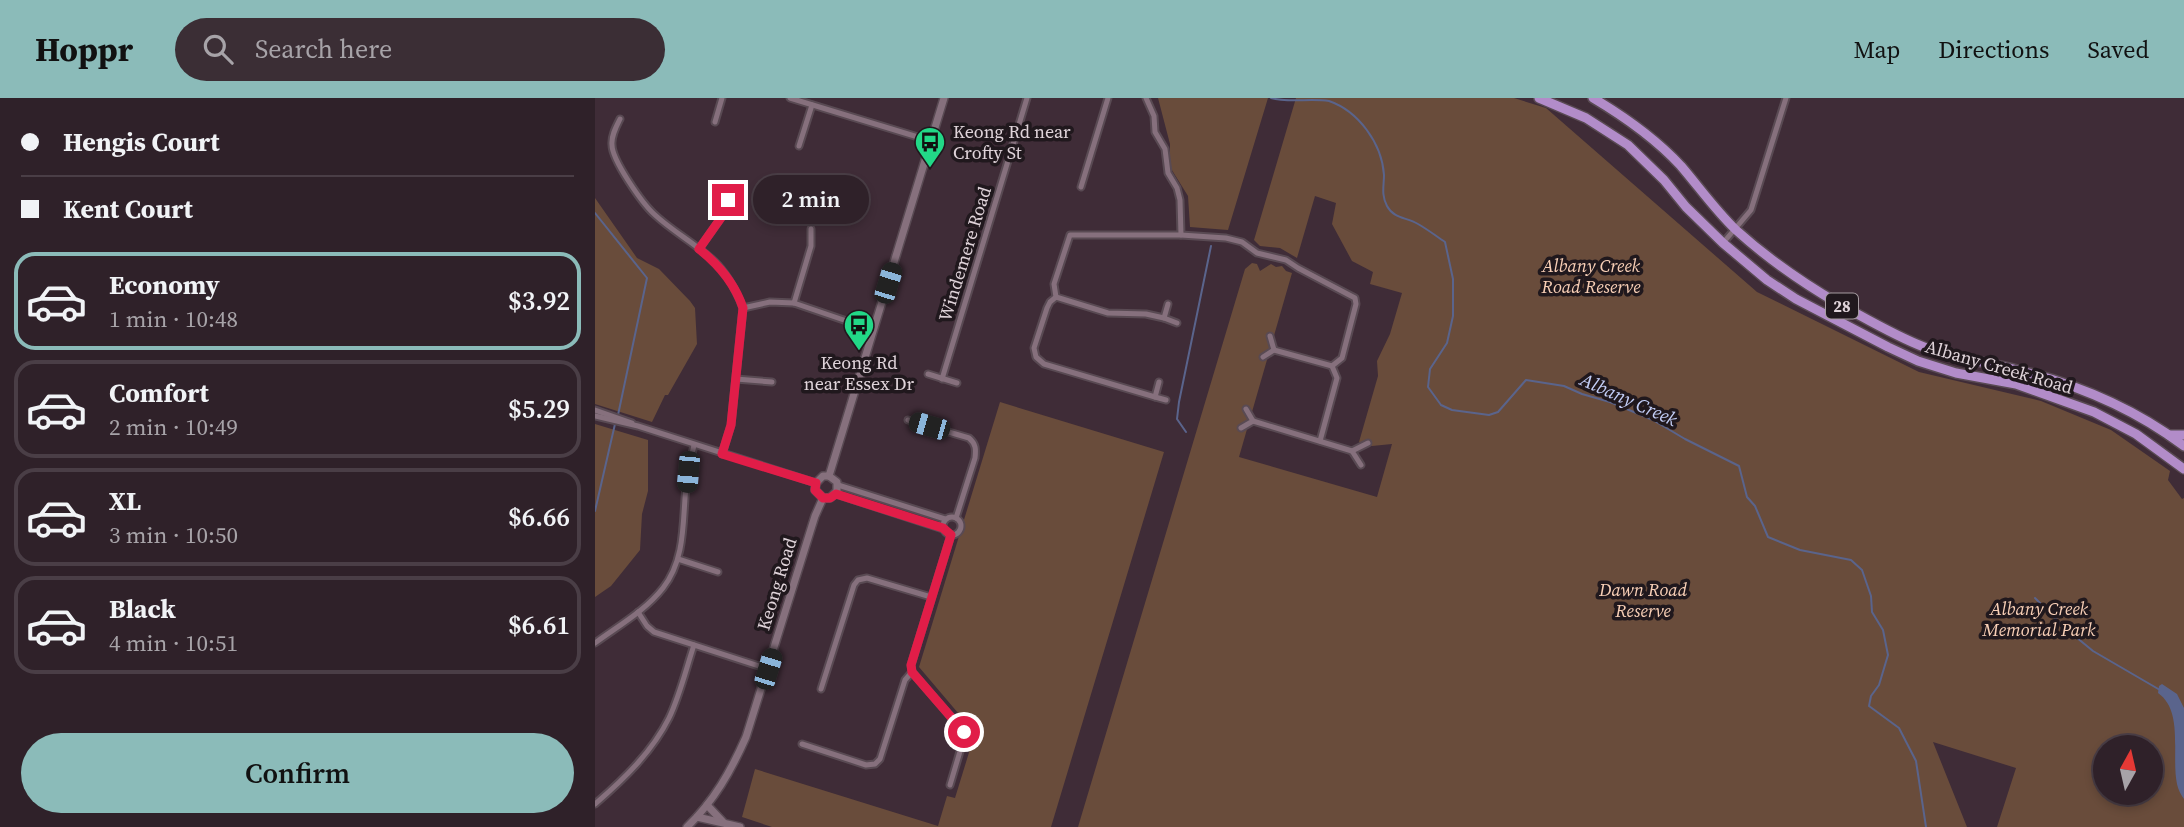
<!DOCTYPE html>
<meta charset="utf-8">
<style>
:root{--surface:#2f2129;--page:#3b2e35;--text:#f1f3f6;--muted:#a7a3a8;--line:#4a3e46;--accent:#8bbbb9}
body{margin:0;font-family:"Source Serif 4",serif;background:var(--page);color:var(--text);height:100vh;display:flex;flex-direction:column;font-size:26px;white-space:nowrap}
*{box-sizing:border-box;margin:0}
p{font-size:23px;color:var(--muted)}
.icon{flex:none;width:38px;height:38px;fill:none;stroke:currentColor;stroke-width:2;stroke-linecap:round;stroke-linejoin:round}
.map{position:relative;flex:1;overflow:hidden}
.side{display:flex;flex-direction:column;background:var(--surface);width:595px}
.side>*{flex:none}
.top-card{display:grid;align-content:center;height:154px;padding:0 21px;background:var(--surface)}
.needle{width:46px;rotate:8deg}
.tools{position:absolute;left:1498px;top:637px;display:grid;gap:14px}
.tools a{display:grid;place-items:center;width:70px;height:70px;border-radius:50%;background:var(--surface);box-shadow:0 4px 10px #0003,0 0 0 2px var(--line);font-size:35px}
.end{position:absolute;width:32px;height:32px;margin:-16px;border:9px solid #e11d48;background:#fff;box-shadow:0 0 0 4px #fff}
.from{border-radius:50%}
.bubble{position:absolute;height:49px;border-radius:24px;background:var(--surface);box-shadow:0 4px 10px #0003,0 0 0 2px var(--line);font-size:23px;font-weight:600;line-height:49px;text-align:center}
.car{position:absolute;width:21px;height:42px;margin:-21px -10px;border-radius:9px;box-shadow:0 0 5px 2px #0007;background:linear-gradient(#222 24%,#8ab4d8 0 40%,#222 0 76%,#8ab4d8 0 86%,#222 0)}
.top-card b{display:flex;align-items:center;gap:24px;height:66px;font-size:26px}
.top-card b+b{border-top:2px solid var(--line)}
.top-card i{width:18px;height:18px;background:var(--text)}
ul{padding:0;list-style:none}
li{display:flex;align-items:center;gap:21px;height:98px;margin:0 14px 10px;padding:0 7px;border:4px solid var(--line);border-radius:21px}
li div{flex:1}
li b{display:block;font-size:26px}
li em{font-style:normal;font-weight:600}
li.on{border-color:var(--accent)}
li>.icon{width:63px;height:63px;stroke-width:1.5}
.button{display:flex;gap:14px;margin-top:auto;padding:14px 21px}
.button a{flex:1;height:80px;border-radius:42px;background:var(--accent);color:#111;font-size:28px;font-weight:600;line-height:80px;text-align:center}
header{display:flex;align-items:center;gap:42px;box-sizing:border-box;height:98px;padding:0 35px;background:var(--accent);color:#111}
header strong{font-size:33px}
nav{display:flex;gap:38px;margin-inline-start:auto;font-size:24px}
.search{width:490px;height:63px;background:var(--page);display:flex;align-items:center;gap:18px;box-sizing:border-box;padding:0 24px;border-radius:38px;color:var(--muted);font-size:26px}
main{display:flex;flex:1;min-height:0}
.map>svg:first-child{display:block}
.green{fill:#694c3b;fill-rule:evenodd}
.water{fill:#5a648c}
.lines{fill:none;stroke-linecap:round;stroke-linejoin:round}
.stream{stroke:#5a648c;stroke-width:2}
.minor-casing{stroke:#594a53;stroke-width:9}
.tertiary-casing{stroke:#594a53;stroke-width:10}
.primary-casing{stroke:#594a53;stroke-width:12}
.minor{stroke:#86707d;stroke-width:5}
.tertiary{stroke:#86707d;stroke-width:7}
.primary{stroke:#b28cc9;stroke-width:9}
.route{stroke:#e11d48;stroke-width:9}
.labels{text-anchor:middle;stroke-width:7;stroke-linejoin:round;paint-order:stroke}
.shield{fill:#20181d;stroke:#a69ca1;stroke-width:2}
.shield-label{font-size:16px;font-weight:bold;fill:#e0d4da}
.poi-label{font-size:18px;fill:#e0d4da;stroke:#20181d;text-anchor:start}
.street-label{font-size:18px;fill:#e0d4da;stroke:#20181d}
.park-label{font-size:18px;font-style:italic;fill:#f8cfb6;stroke:#20181d}
.water-label{font-size:19px;font-style:italic;fill:#c3cef7;stroke:#20181d}
</style>
<header>
<strong>Hoppr</strong>
<div class="search"><svg class="icon" aria-label="search" viewBox="0 0 24 24"><circle cx="10" cy="10" r="6"/><path d="M15 15l6 6"/></svg>Search here</div>
<nav><a>Map</a><a>Directions</a><a>Saved</a></nav>
</header>
<main>
<section class="side">
<div class="top-card">
<b><i class="from"></i>Hengis Court</b>
<b><i></i>Kent Court</b>
</div>
<ul>
<li class="on"><svg class="icon" aria-label="car" viewBox="0 0 24 24"><path d="M5 17H2v-5l4-1 3-4h7l3 4 3 1v5h-3M9 17h6M6 11h13"/><circle cx="7" cy="17" r="2"/><circle cx="17" cy="17" r="2"/></svg><div><b>Economy</b><p>1 min · 10:48</p></div><em>$3.92</em></li>
<li><svg class="icon" aria-label="car" viewBox="0 0 24 24"><path d="M5 17H2v-5l4-1 3-4h7l3 4 3 1v5h-3M9 17h6M6 11h13"/><circle cx="7" cy="17" r="2"/><circle cx="17" cy="17" r="2"/></svg><div><b>Comfort</b><p>2 min · 10:49</p></div><em>$5.29</em></li>
<li><svg class="icon" aria-label="car" viewBox="0 0 24 24"><path d="M5 17H2v-5l4-1 3-4h7l3 4 3 1v5h-3M9 17h6M6 11h13"/><circle cx="7" cy="17" r="2"/><circle cx="17" cy="17" r="2"/></svg><div><b>XL</b><p>3 min · 10:50</p></div><em>$6.66</em></li>
<li><svg class="icon" aria-label="car" viewBox="0 0 24 24"><path d="M5 17H2v-5l4-1 3-4h7l3 4 3 1v5h-3M9 17h6M6 11h13"/><circle cx="7" cy="17" r="2"/><circle cx="17" cy="17" r="2"/></svg><div><b>Black</b><p>4 min · 10:51</p></div><em>$6.61</em></li>
</ul>
<div class="button"><a>Confirm</a></div>
</section>
<div class="map">
<svg width="1589" height="729" viewBox="0 0 1589 729">
<rect width="100%" height="100%" fill="#3f2c37"/>
<g class="green">
<path d="M563 0H673L633 132 595 129 593 98 575 69V46Z"/>
<path d="M701 0H919L951 10 1162 194 1324 274 1446 303 1516 332 1575 373 1573 382 1587 401 1589 400V729H1402L1421 670 1338 644 1372 729H483L650 171 657 165 662 166 665 173 676 166 681 169 687 168 691 173 697 175 644 359 782 399 797 346 777 348 764 344 783 278 782 263 795 236 807 195 775 186 778 174 757 163 737 126 741 105 720 98 702 160 685 150 665 148 659 142ZM1510 649H1556V695H1510Z"/>
<path d="M0 100 42 160 64 171 95 203 100 210 102 246 73 297H70L57 324 0 306Z"/>
<path d="M405 304 569 354 456 729H177L147 719 160 671 343 728 352 698 360 700 380 635 324 569Z"/>
<path d="M0 326 53 342V393L47 416 45 452 16 488 0 499Z"/>
</g>
<path class="water" d="M1567 586 1582 596 1589 610V701C1586 697 1583 691 1582 686 1576 657 1589 613 1563 595L1564 588Z"/>
<g class="lines">
<g class="stream">
<path d="M676 0C693 5 716 0 734 3 763 13 787 45 789 77 789 87 786 97 792 108 799 121 811 119 823 126 832 131 841 138 850 144L858 181V218L852 245 835 271 833 289 846 307 857 312 894 317 903 314 931 282 969 288 987 296 1015 304 1058 322 1090 341 1144 368 1152 399 1160 408 1173 439 1205 452 1256 462 1267 472 1276 498 1277 514 1288 532 1293 557 1284 587 1276 598 1274 608 1304 630 1321 663 1331 729"/>
<path d="M0 115 52 180 23 317"/>
<path d="M591 334 582 321 584 304 616 148"/>
<path d="M0 413 20 326"/>
<path d="M1440 500 1470 530 1498 553 1565 592"/>
</g>
<g class="minor-casing">
<g id="minor">
<path d="M195 0 336 43"/>
<path d="M551 0 559 18 560 34 570 51 573 75 582 90 585 102 586 137"/>
<path d="M25 21C21 29 16 38 17 47 17 62 47 105 59 116 79 135 104 147 123 167 133 178 143 196 148 210L136 327 127 356"/>
<path d="M120 24 127 0"/>
<path d="M204 48 217 7"/>
<path d="M486 89 513 0"/>
<path d="M1128 145 1156 112 1191 0"/>
<path d="M104 151 128 117 133 102"/>
<path d="M461 199 513 215 551 216 569 220"/>
<path d="M199 205 216 148V131"/>
<path d="M573 206 569 220 582 225"/>
<path d="M148 210 175 204 199 205 278 232"/>
<path d="M679 252 737 268"/>
<path d="M668 259 679 252 675 238"/>
<path d="M333 276 362 285"/>
<path d="M141 281 177 284"/>
<path d="M347 281 432 0"/>
<path d="M564 284 560 299 571 302"/>
<path d="M560 299 449 266 441 259 439 250 452 210 455 204 461 199 459 186 475 137H586L631 140 647 144 662 155 691 162 703 170 760 200 761 206 747 260 737 268 742 280 725 343"/>
<path d="M0 312 37 325"/>
<path d="M0 318 43 328 221 385"/>
<path d="M313 322 374 340C381 346 381 351 380 360L361 420"/>
<path d="M658 323 757 353"/>
<path d="M646 330 658 323 651 311"/>
<path d="M766 367 757 353 773 345"/>
<path d="M243 387 350 421"/>
<path d="M241 396 348 431"/>
<circle cx="357" cy="428" r="9"/>
<path d="M83 461 123 474"/>
<path d="M43 514 52 528 59 534 173 571"/>
<path d="M0 545C23 528 50 513 68 490 94 457 86 412 93 373 95 365 97 356 99 347"/>
<path d="M226 591 259 487 263 482 272 480 336 499"/>
<path d="M207 646 271 667 280 666 285 661 310 582 317 574"/>
<path d="M355 687 369 640V634L317 574 316 567 356 437"/>
<path d="M0 706C29 681 57 654 74 620 85 597 91 571 99 547"/>
</g>
</g>
<g class="tertiary-casing">
<g id="tertiary">
<path d="M234 378 349 0"/>
<path d="M228 400H235L242 393V384L234 378"/>
<path d="M228 400 220 392 221 385 228 378H234"/>
<path d="M112 707 128 724"/>
<path d="M102 719 145 729"/>
<path d="M92 729C119 703 136 673 151 639L220 418 228 400"/>
</g>
</g>
<g class="primary-casing">
<g id="primary">
<path d="M944 0 991 20 1033 47 1069 82 1091 109 1128 145 1172 182 1201 201 1293 249 1323 263 1361 275 1421 286 1499 314 1541 336 1589 371"/>
<path d="M998 0C1030 19 1060 40 1086 68 1104 89 1121 113 1141 132 1172 160 1208 185 1244 206 1272 221 1300 238 1329 249 1359 260 1391 264 1422 272 1481 286 1540 311 1589 348"/>
<path d="M1574 337H1589"/>
</g>
</g>
<use href="#minor" class="minor"/>
<use href="#tertiary" class="tertiary"/>
<use href="#primary" class="primary"/>
</g>
<g class="lines">
<path class="route" d="M133 102 128 117 104 151C123 166 140 186 148 210L136 327 127 356 221 385 220 392 228 400H235L241 396 348 430 356 437 316 567 317 574 369 634"/>
</g>
<defs>
<g id="bus-pin" transform="scale(1.575)"><path d="M0 17L-7.5 6A9.5 9.5 0 1 1 7.5 6Z" fill="#22d887" stroke="#20181d"/><path d="M-5-6H5V4H4V6H2V4H-2V6H-4V4H-5ZM-3.5-4V0h7V-4ZM-3.5 1.2v1.5H-2V1.2ZM2 1.2v1.5H3.5V1.2Z" fill="#111"/></g>
</defs>
<g fill-rule="evenodd">
<use href="#bus-pin" x="335" y="44"/>
<use href="#bus-pin" x="264" y="227"/>
</g>
<g class="labels">
<rect class="shield" x="1231" y="195.5" width="32" height="25" rx="5"/>
<g class="shield-label">
<text x="1247" y="214">28</text>
</g>
<g class="poi-label">
<text x="358" y="40">Keong Rd near<tspan x="358" dy="21">Crofty St</tspan></text>
<text x="264" y="271" text-anchor="middle">Keong Rd<tspan x="264" dy="21">near Essex Dr</tspan></text>
</g>
<g class="street-label">
<text transform="translate(370 156) rotate(-73)" y="6">Windemere Road</text>
<text transform="translate(1404 269) rotate(16)" y="6">Albany Creek Road</text>
<text transform="translate(182 486) rotate(-73)" y="6">Keong Road</text>
</g>
<g class="park-label">
<text x="996" y="174">Albany Creek<tspan x="996" dy="21">Road Reserve</tspan></text>
<text x="1048" y="498">Dawn Road<tspan x="1048" dy="21">Reserve</tspan></text>
<text x="1444" y="517">Albany Creek<tspan x="1444" dy="21">Memorial Park</tspan></text>
</g>
<g class="water-label">
<text transform="translate(1034 301) rotate(24)" y="7">Albany Creek</text>
</g>
</g>
</svg>
<div class="tools">
<a><svg class="needle" viewBox="-14 -14 28 28"><path d="M0-13l5 13h-10z" fill="#e53935"/><path d="M0 13l5-13h-10z" fill="#a7a3a8"/></svg></a>
</div>
<i class="end from" style="left:369px;top:634px"></i>
<i class="end" style="left:133px;top:102px"></i>
<div class="bubble" style="left:158px;top:77px;width:116px">2 min</div>
<i class="car" style="left:293px;top:185px;rotate:17deg"></i>
<i class="car" style="left:334px;top:328px;rotate:286deg"></i>
<i class="car" style="left:93px;top:374px;rotate:185deg"></i>
<i class="car" style="left:173px;top:571px;rotate:17deg"></i>
</div>
</main>
